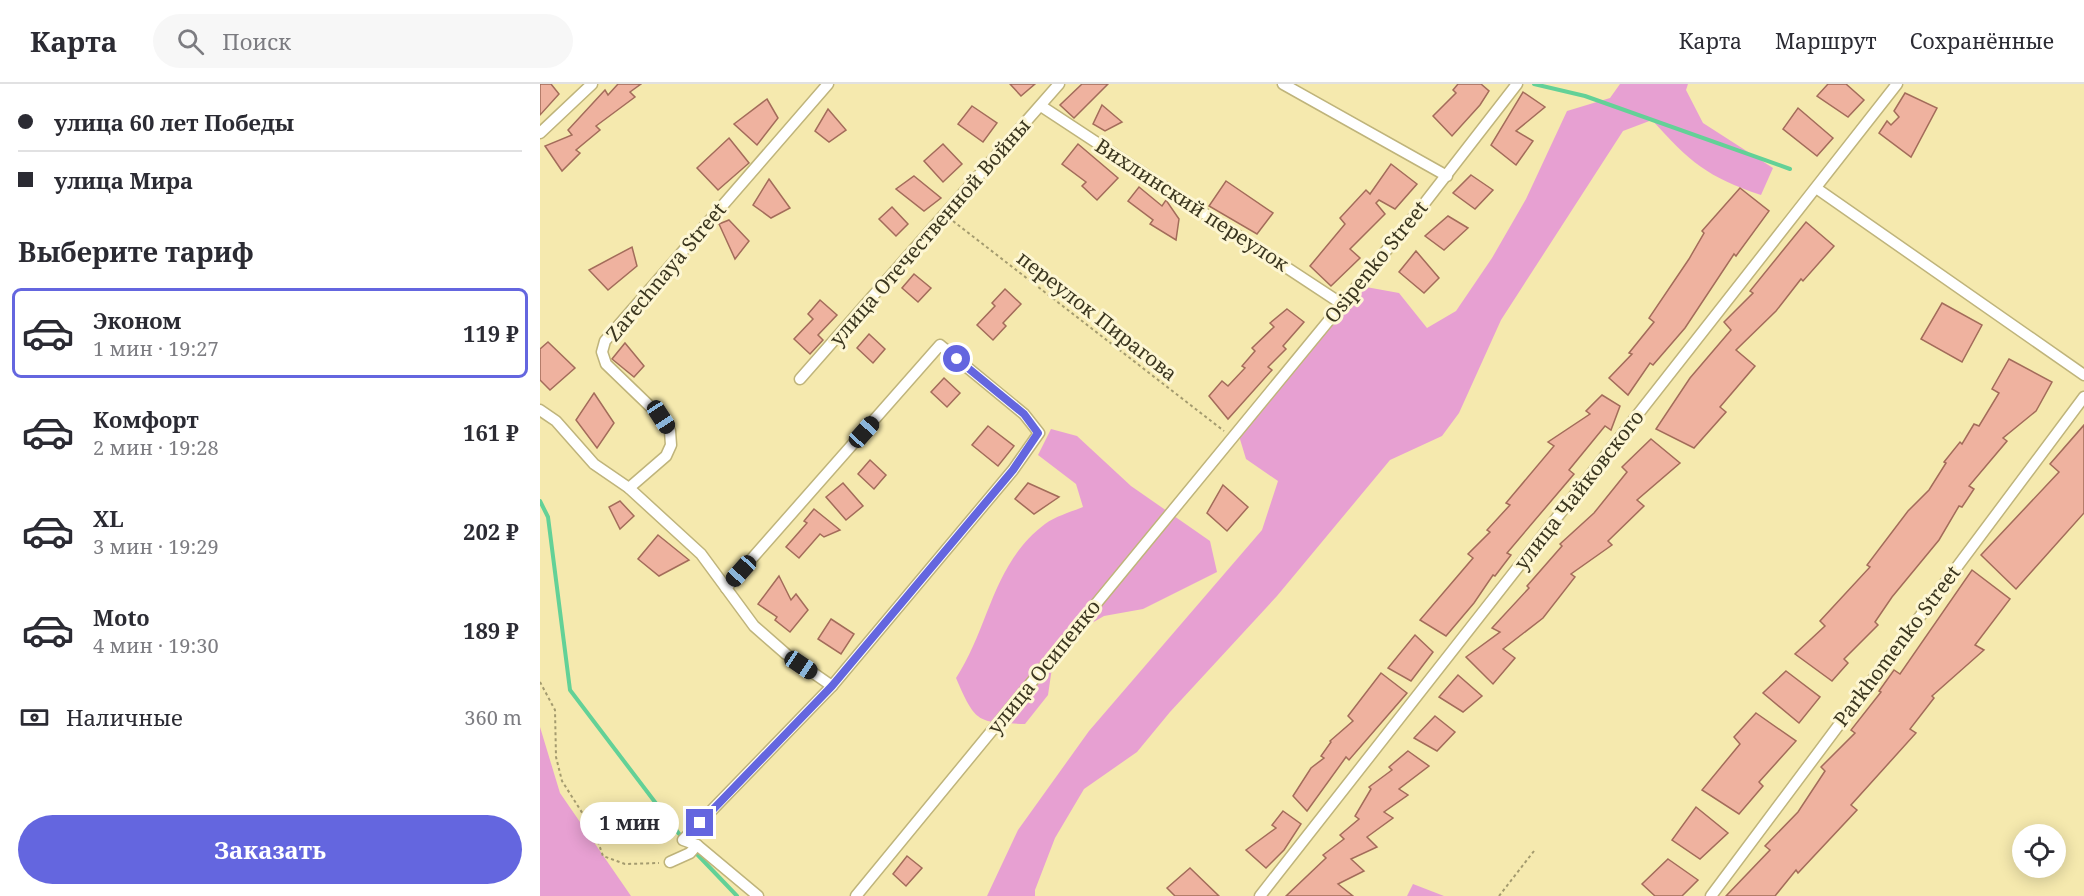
<!DOCTYPE html>
<html lang="ru">
<meta charset="utf-8">
<style>
:root{--surface:#fff;--page:#f7f7f7;--text:#2b2b33;--muted:#7c7c81;--line:#e1e1e2;--accent:#6466df}
body{margin:0;font-family:"Noto Serif",serif;background:var(--page);color:var(--text);height:100vh;display:flex;flex-direction:column;font-size:22px;white-space:nowrap}
*{box-sizing:border-box;margin:0}
p{font-size:20px;color:var(--muted)}
.icon{flex:none;width:33px;height:33px;fill:none;stroke:currentColor;stroke-width:2;stroke-linecap:round;stroke-linejoin:round}
.map{position:relative;flex:1;overflow:hidden}
.side{display:flex;flex-direction:column;background:var(--surface);width:540px}
.side>*{flex:none}
.banner{display:grid;align-content:center;height:132px;padding:0 18px;background:var(--surface)}
.buttons{position:absolute;left:1472px;top:740px;display:grid;gap:12px}
.buttons a{display:grid;place-items:center;width:54px;height:54px;border-radius:50%;background:var(--surface);box-shadow:0 3px 15px #0003;font-size:30px}
.end{position:absolute;width:27px;height:27px;margin:-14px;border:8px solid #6466df;background:#fff;box-shadow:0 0 0 3px #fff}
.from{border-radius:50%}
.bubble{position:absolute;height:42px;border-radius:21px;background:var(--surface);box-shadow:0 3px 15px #0003;font-size:20px;font-weight:700;line-height:42px;text-align:center}
.car{position:absolute;width:18px;height:36px;margin:-18px -9px;border-radius:8px;box-shadow:0 0 4px 2px #0007;background:linear-gradient(#222 24%,#8ab4d8 0 40%,#222 0 76%,#8ab4d8 0 86%,#222 0)}
.banner b{display:flex;align-items:center;gap:21px;height:57px;font-size:22px}
.banner b+b{border-top:2px solid var(--line)}
.banner i{width:15px;height:15px;background:var(--text)}
ul{padding:0;list-style:none}
li{display:flex;align-items:center;gap:18px;height:90px;margin:0 12px 9px;padding:0 6px;border:3px solid transparent;border-radius:9px}
li div{flex:1}
li b{display:block;font-size:22px}
li em{font-style:normal;font-weight:700}
li.selected{border-color:var(--accent)}
li>.icon{width:54px;height:54px;stroke-width:1.5}
h2{padding:0 18px;font-size:27px;line-height:72px}
.pay{display:flex;align-items:center;gap:15px;height:66px;padding:0 18px;font-size:22px}
.pay p{margin-inline-start:auto}
.action{display:flex;gap:12px;margin-top:auto;padding:12px 18px}
.action a{flex:1;height:69px;border-radius:36px;background:var(--accent);color:#fff;font-size:24px;font-weight:700;line-height:69px;text-align:center}
header{display:flex;align-items:center;gap:36px;box-sizing:border-box;height:84px;padding:0 30px;background:var(--surface);border-bottom:2px solid var(--line)}
header strong{font-size:28px}
nav{display:flex;gap:33px;margin-inline-start:auto;font-size:21px}
.search{width:420px;height:54px;background:var(--page);display:flex;align-items:center;gap:15px;box-sizing:border-box;padding:0 21px;border-radius:33px;color:var(--muted);font-size:22px}
main{display:flex;flex:1;min-height:0}
.map>svg:first-child{display:block}
.green{fill:#e7a0d2}
.lines{fill:none;stroke-linecap:round;stroke-linejoin:round}
.stream{stroke:#63d197;stroke-width:4}
.building{fill:#efb29f;stroke:#a36c5a;stroke-width:1.5}
.minor-casing{stroke:#bfb47b;stroke-width:13}
.path{stroke:#a49b6f;stroke-width:2;stroke-dasharray:3 3;stroke-linecap:butt}
.minor{stroke:#fff;stroke-width:10}
.route{stroke:#6466df;stroke-width:8}
.labels{text-anchor:middle;stroke-width:6;stroke-linejoin:round;paint-order:stroke}
.street-label{font-size:20px;fill:#3b361f;stroke:#fdf6d3}
</style>
<header>
<strong>Карта</strong>
<div class="search"><svg class="icon" aria-label="search" viewBox="0 0 24 24"><circle cx="10" cy="10" r="6"/><path d="M15 15l6 6"/></svg>Поиск</div>
<nav><a>Карта</a><a>Маршрут</a><a>Сохранённые</a></nav>
</header>
<main>
<section class="side">
<div class="banner">
<b><i class="from"></i>улица 60 лет Победы</b>
<b><i></i>улица Мира</b>
</div>
<h2>Выберите тариф</h2>
<ul>
<li class="selected"><svg class="icon" aria-label="car" viewBox="0 0 24 24"><path d="M5 17H2v-5l4-1 3-4h7l3 4 3 1v5h-3M9 17h6M6 11h13"/><circle cx="7" cy="17" r="2"/><circle cx="17" cy="17" r="2"/></svg><div><b>Эконом</b><p>1 мин · 19:27</p></div><em>119 ₽</em></li>
<li><svg class="icon" aria-label="car" viewBox="0 0 24 24"><path d="M5 17H2v-5l4-1 3-4h7l3 4 3 1v5h-3M9 17h6M6 11h13"/><circle cx="7" cy="17" r="2"/><circle cx="17" cy="17" r="2"/></svg><div><b>Комфорт</b><p>2 мин · 19:28</p></div><em>161 ₽</em></li>
<li><svg class="icon" aria-label="car" viewBox="0 0 24 24"><path d="M5 17H2v-5l4-1 3-4h7l3 4 3 1v5h-3M9 17h6M6 11h13"/><circle cx="7" cy="17" r="2"/><circle cx="17" cy="17" r="2"/></svg><div><b>XL</b><p>3 мин · 19:29</p></div><em>202 ₽</em></li>
<li><svg class="icon" aria-label="car" viewBox="0 0 24 24"><path d="M5 17H2v-5l4-1 3-4h7l3 4 3 1v5h-3M9 17h6M6 11h13"/><circle cx="7" cy="17" r="2"/><circle cx="17" cy="17" r="2"/></svg><div><b>Moto</b><p>4 мин · 19:30</p></div><em>189 ₽</em></li>
</ul>
<div class="pay"><svg class="icon" aria-label="cash" viewBox="0 0 24 24"><path d="M3 7h18v10H3z"/><circle cx="12" cy="12" r="2"/></svg>Наличные<p>360 m</p></div>
<div class="action"><a>Заказать</a></div>
</section>
<div class="map">
<svg width="1544" height="812" viewBox="0 0 1544 812">
<rect width="100%" height="100%" fill="#f5e9ae"/>
<g class="green">
<path d="M1080 0H1148L1146 6 1163 39 1233 84 1221 111C1167 93 1150 78 1112 36L1083 47 961 236 919 329 902 352 850 376 737 512 630 628 597 668 544 705 515 754 495 806V812H447L478 746 549 647 722 446 738 397 706 375 696 342 826 203 859 209 887 244 916 227 952 174 986 115 1027 27 1070 14Z"/>
<path d="M511 345 537 352 591 402 670 457 677 488 603 525 564 532 531 551 513 577 508 611 485 640C437 638 436 640 416 594 450 542 452 480 505 440 516 432 531 428 543 423L536 400 498 371Z"/>
<path d="M0 643 20 709 91 812H0Z"/>
<path d="M873 800 904 812H867Z"/>
</g>
<g class="lines">
<g class="stream">
<path d="M994 0 1045 12 1250 85"/>
<path d="M0 417 8 433 30 606 143 755"/>
<path d="M154 767 197 812"/>
</g>
</g>
<g class="building">
<path d="M0 0H11L19 10 0 31Z"/>
<path d="M78 0H101L90 8 95 13 56 42 60 46 36 66 40 69 22 87 5 62 32 51 28 46 65 6 68 11Z"/>
<path d="M470 0H495L481 12Z"/>
<path d="M542 0H568L534 34 520 21Z"/>
<path d="M918 0H941L949 7 940 21 912 52 893 32 916 9 913 6Z"/>
<path d="M1288 0H1306L1324 16 1308 33 1277 12Z"/>
<path d="M983 8 1005 23 976 47 993 57 976 81 951 61Z"/>
<path d="M1365 9 1397 24 1371 73 1339 49 1347 37 1351 41 1359 33 1354 27Z"/>
<path d="M227 15 238 34 217 61 194 40Z"/>
<path d="M562 21 582 38 565 47 553 40Z"/>
<path d="M432 22 457 39 443 58 418 40Z"/>
<path d="M1258 24 1293 54 1277 72 1243 45Z"/>
<path d="M288 25 306 46 289 58 275 47Z"/>
<path d="M189 54 209 79 178 106 157 84Z"/>
<path d="M403 60 422 80 403 98 384 77Z"/>
<path d="M538 60 578 94 557 116 542 102 546 98 522 80Z"/>
<path d="M851 80 877 100 855 125 839 116 836 119 845 130 810 165 820 174 791 202 770 182 805 140 800 134 826 106 830 110Z"/>
<path d="M931 91 953 106 935 125 913 109Z"/>
<path d="M374 92 401 114 384 127 356 105Z"/>
<path d="M229 95 250 124 231 134 213 121Z"/>
<path d="M686 97 733 129 717 150 669 122Z"/>
<path d="M599 103 622 122 626 116 639 135 636 156 610 140 613 136 588 117Z"/>
<path d="M1200 104 1229 127 1196 172 1194 170 1145 244 1113 281 1110 279 1088 311 1069 294 1092 270 1089 269 1114 238 1109 234 1149 175 1164 149 1162 147Z"/>
<path d="M352 123 368 140 356 152 339 135Z"/>
<path d="M908 132 928 144 904 166 885 152Z"/>
<path d="M189 136 209 157 195 175 179 140Z"/>
<path d="M1266 138 1294 162 1263 197 1261 195 1236 227 1196 266 1215 282 1180 323 1186 328 1154 364 1116 345 1150 294 1191 246 1184 238 1213 209 1210 207Z"/>
<path d="M92 163 97 182 68 206 49 186Z"/>
<path d="M876 167 899 194 884 209 859 188Z"/>
<path d="M374 190 391 204 378 218 362 204Z"/>
<path d="M465 205 481 220 463 239 466 242 453 256 437 241 455 222 452 219Z"/>
<path d="M280 216 297 231 278 251 283 256 270 270 254 255 273 235 268 230Z"/>
<path d="M1402 219 1442 241 1422 278 1381 255Z"/>
<path d="M747 225 764 238 743 262 746 265 728 283 732 286 688 335 669 312 682 297 688 302 705 284 702 282 715 267 712 264 734 243 730 239Z"/>
<path d="M329 250 345 265 333 279 317 264Z"/>
<path d="M8 258 35 284 10 306 0 296V265Z"/>
<path d="M85 259 104 282 94 293 72 275Z"/>
<path d="M1469 275 1512 298 1496 327 1463 354 1467 357 1429 402 1434 405 1422 423 1419 422 1399 456 1352 513 1335 538 1338 541 1304 575 1308 579 1292 597 1255 570 1285 542 1280 537 1330 483 1327 481 1368 427 1389 406 1406 379 1404 378 1420 358 1422 360 1434 340 1439 342 1459 309 1452 305Z"/>
<path d="M404 294 420 309 407 323 391 308Z"/>
<path d="M54 309 74 339 57 364 36 336Z"/>
<path d="M1062 311 1080 322 1071 346 1065 342 1029 386 1034 390 967 469 971 471 955 492 953 491 934 519 906 552 880 536 933 474 928 470 950 448 947 446 970 421 966 419 1014 362 1008 358 1050 330 1046 327Z"/>
<path d="M1544 341V429L1476 505 1441 471 1519 388 1510 380Z"/>
<path d="M448 342 474 362 458 382 432 361Z"/>
<path d="M1111 355 1140 379 1097 416 1104 422 1068 457 1072 461 1031 490 1035 493 1003 534 963 565 975 574 953 600 926 573 960 548 952 544 989 504 987 502 1022 462 1020 460 1054 429 1087 388 1082 383Z"/>
<path d="M330 376 346 391 334 405 318 390Z"/>
<path d="M303 399 323 422 306 436 286 413Z"/>
<path d="M488 399 519 413 494 430 475 415Z"/>
<path d="M683 401 708 423 687 447 667 429Z"/>
<path d="M80 417 94 432 80 445 69 423Z"/>
<path d="M274 425 300 446 284 453 280 450 259 474 246 463 267 439 264 437Z"/>
<path d="M118 451 149 476 119 492 98 475Z"/>
<path d="M1432 486 1470 515 1435 561 1444 566 1392 612 1394 614 1370 645 1376 649 1311 721 1317 726 1258 789 1256 786 1235 812H1186L1230 766 1225 762 1258 728 1285 687 1281 683 1315 649 1311 646 1341 608 1339 607 1354 586 1360 590Z"/>
<path d="M239 492 251 516 256 510 268 526 250 548 235 536 237 533 218 520Z"/>
<path d="M291 535 314 550 301 570 278 555Z"/>
<path d="M875 551 893 568 871 597 848 584Z"/>
<path d="M1246 587 1280 613 1259 639 1223 609Z"/>
<path d="M841 589 867 609 809 676 806 673 767 727 753 712 771 684 784 674 781 672 791 658 790 657 813 637 808 632Z"/>
<path d="M918 591 942 612 923 628 899 613Z"/>
<path d="M1216 629 1256 657 1219 698 1223 702 1199 730 1162 706 1200 660 1194 653Z"/>
<path d="M895 632 915 648 897 667 874 654Z"/>
<path d="M868 667 889 682 859 705 868 711 844 728 853 734 827 753 837 763 811 775 824 787 798 800 813 812H746L786 774 783 771 804 755 800 751 819 735 815 732 831 705 829 703 852 686 849 683Z"/>
<path d="M1156 723 1188 749 1160 775 1132 756Z"/>
<path d="M743 727 761 740 744 766 726 784 706 766 736 744 732 741Z"/>
<path d="M367 772 382 784 366 802 353 790Z"/>
<path d="M1128 775 1158 796 1142 812H1115L1102 800Z"/>
<path d="M650 784 679 812H635L627 804Z"/>
</g>
<g class="lines">
<g class="minor-casing">
<g id="minor">
<path d="M743 0 907 92"/>
<path d="M501 22 802 220"/>
<path d="M0 49 52 0"/>
<path d="M1276 104 1544 291"/>
<path d="M260 295 519 0"/>
<path d="M0 326 16 337 54 380 89 404 161 470 214 542 246 570 292 602"/>
<path d="M89 404 126 372 131 361 130 347 121 333 66 280 62 268 65 257 288 0"/>
<path d="M157 761 218 812"/>
<path d="M130 778 150 769 157 761 143 756 292 602 473 386 499 349 484 330 400 261 186 504"/>
<path d="M316 812 873 134 977 0"/>
<path d="M720 812 1357 0"/>
<path d="M1171 812 1544 313"/>
</g>
</g>
<g class="path">
<path d="M413 137 684 347"/>
<path d="M0 598 15 626 16 673 22 697 55 749 63 772 85 780 119 779"/>
<path d="M959 812 994 767"/>
</g>
<use href="#minor" class="minor"/>
</g>
<g class="lines">
<path class="route" d="M160 739 292 602 473 386 498 349 484 330 417 275"/>
</g>
<g class="labels">
<g class="street-label">
<text transform="translate(652 121) rotate(33)" y="7">Вихлинский переулок</text>
<text transform="translate(390 148) rotate(-49)" y="7">улица Отечественной Войны</text>
<text transform="translate(836 178) rotate(-51)" y="7">Osipenko Street</text>
<text transform="translate(126 188) rotate(-50)" y="7">Zarechnaya Street</text>
<text transform="translate(557 232) rotate(38)" y="7">переулок Пирагова</text>
<text transform="translate(1039 406) rotate(-52)" y="7">улица Чайковского</text>
<text transform="translate(1357 562) rotate(-53)" y="7">Parkhomenko Street</text>
<text transform="translate(504 583) rotate(-51)" y="7">улица Осипенко</text>
</g>
</g>
</svg>
<div class="buttons">
<a><svg class="icon" aria-label="locate" viewBox="0 0 24 24"><circle cx="12" cy="12" r="6"/><path d="M12 2v4M12 18v4M2 12h4M18 12h4"/></svg></a>
</div>
<i class="end from" style="left:417px;top:275px"></i>
<i class="end" style="left:160px;top:739px"></i>
<div class="bubble" style="left:40px;top:718px;width:99px">1 мин</div>
<i class="car" style="left:121px;top:333px;rotate:147deg"></i>
<i class="car" style="left:324px;top:348px;rotate:42deg"></i>
<i class="car" style="left:201px;top:487px;rotate:222deg"></i>
<i class="car" style="left:261px;top:581px;rotate:124deg"></i>
</div>
</main>
